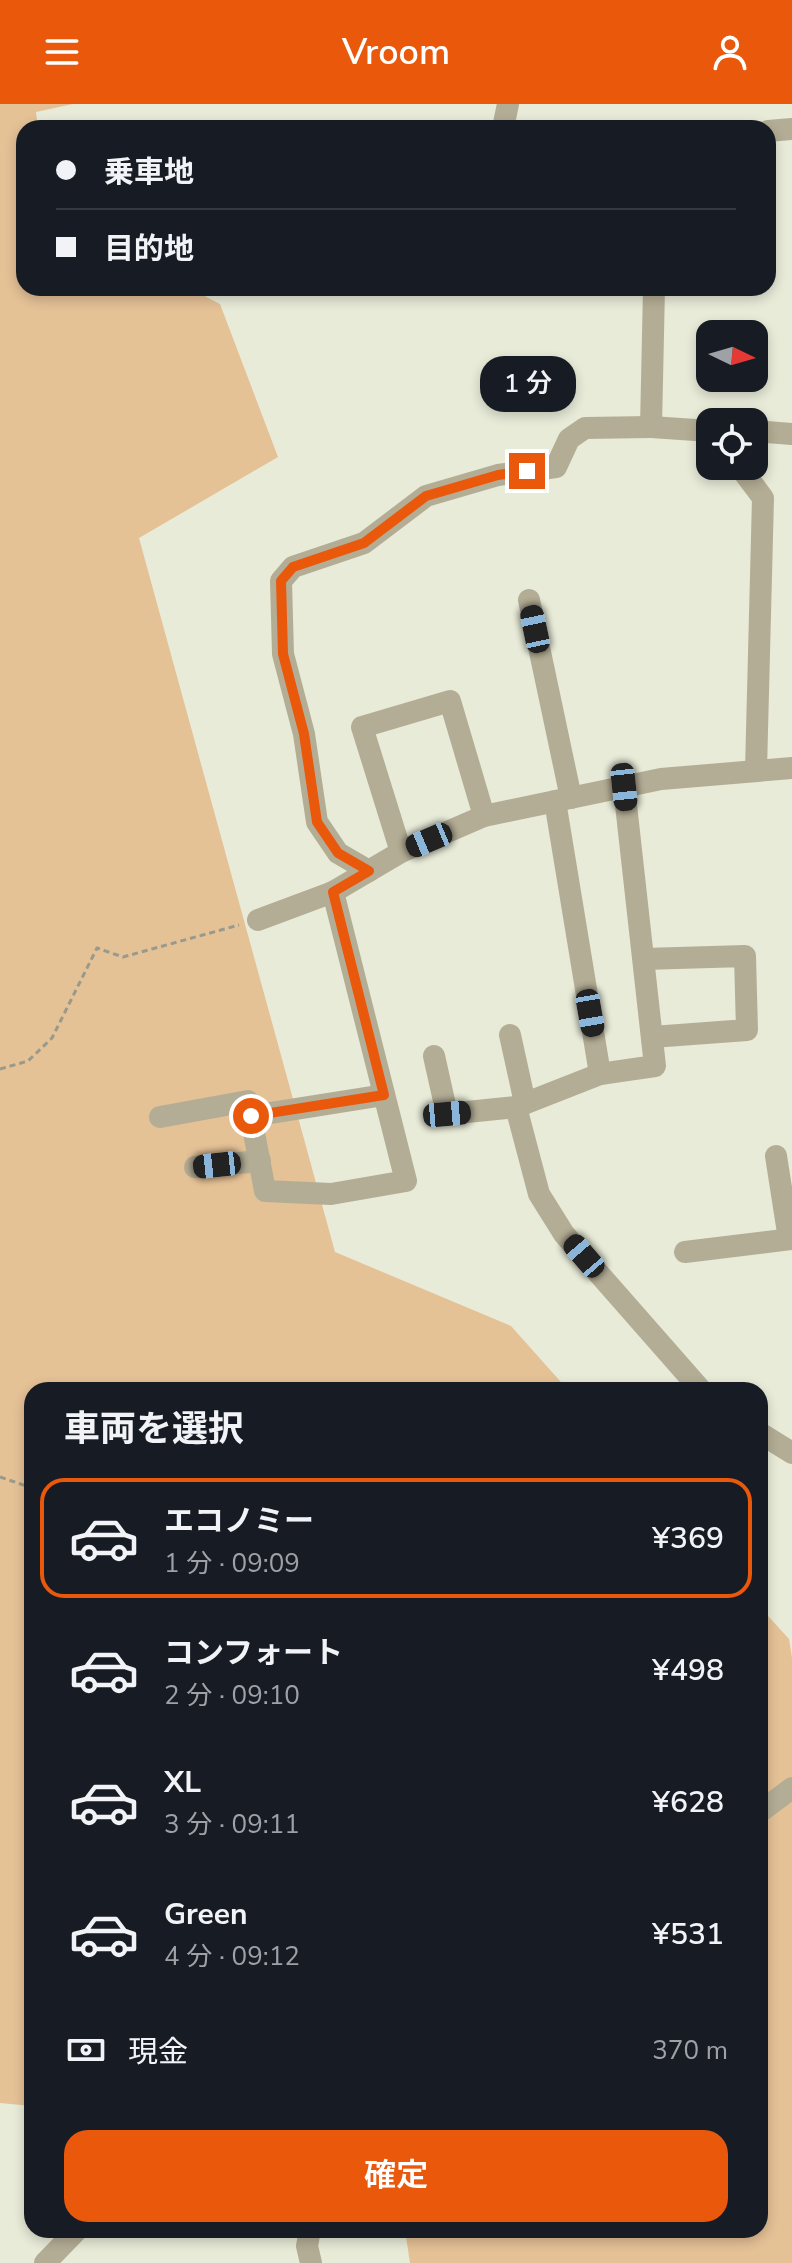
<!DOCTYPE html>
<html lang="ja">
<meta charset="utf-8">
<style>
:root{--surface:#171b24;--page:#20242c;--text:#f1f3f6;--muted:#9ea1a6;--line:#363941;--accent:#ea580c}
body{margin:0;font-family:"Nunito Sans","Noto Sans JP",sans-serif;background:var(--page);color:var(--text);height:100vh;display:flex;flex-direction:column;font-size:30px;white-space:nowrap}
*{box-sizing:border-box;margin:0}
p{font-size:26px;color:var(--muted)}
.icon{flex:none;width:44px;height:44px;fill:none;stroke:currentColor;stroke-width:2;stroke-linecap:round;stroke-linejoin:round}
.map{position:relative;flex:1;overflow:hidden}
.details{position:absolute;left:24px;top:1278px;width:744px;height:856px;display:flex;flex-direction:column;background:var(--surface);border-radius:24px;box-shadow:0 4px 12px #0003}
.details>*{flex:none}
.guide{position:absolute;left:16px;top:16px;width:760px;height:176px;border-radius:24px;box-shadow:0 4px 12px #0003;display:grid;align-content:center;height:176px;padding:0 40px;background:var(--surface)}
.needle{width:52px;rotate:95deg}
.controls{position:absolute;left:696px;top:216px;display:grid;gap:16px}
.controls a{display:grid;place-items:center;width:72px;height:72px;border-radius:16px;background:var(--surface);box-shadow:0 4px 12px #0003;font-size:40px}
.end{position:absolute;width:36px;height:36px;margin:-18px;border:10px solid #ea580c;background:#fff;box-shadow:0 0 0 4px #fff}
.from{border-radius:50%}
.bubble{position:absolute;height:56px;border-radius:24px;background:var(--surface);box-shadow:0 4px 12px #0003;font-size:26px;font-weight:600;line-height:56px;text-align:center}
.car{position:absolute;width:24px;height:48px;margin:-24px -12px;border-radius:10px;box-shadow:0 0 6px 2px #0007;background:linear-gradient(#222 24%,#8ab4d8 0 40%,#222 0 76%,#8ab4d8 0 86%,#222 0)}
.guide b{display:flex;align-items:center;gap:28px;height:76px;font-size:30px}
.guide b+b{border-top:2px solid var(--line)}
.guide i{width:20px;height:20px;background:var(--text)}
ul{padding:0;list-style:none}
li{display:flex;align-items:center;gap:24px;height:120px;margin:0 16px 12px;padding:0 24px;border:4px solid transparent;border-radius:24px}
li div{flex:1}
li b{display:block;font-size:30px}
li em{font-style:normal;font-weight:600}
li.on{border-color:var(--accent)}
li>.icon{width:72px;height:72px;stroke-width:1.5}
h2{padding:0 40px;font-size:36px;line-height:96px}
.pay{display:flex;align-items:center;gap:20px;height:88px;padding:0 40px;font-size:30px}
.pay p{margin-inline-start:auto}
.primary-button{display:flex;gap:16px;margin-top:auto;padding:16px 40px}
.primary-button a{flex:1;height:92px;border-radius:24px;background:var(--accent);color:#fff;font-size:32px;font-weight:600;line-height:92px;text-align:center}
header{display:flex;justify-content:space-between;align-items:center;height:104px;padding:0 40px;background:var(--accent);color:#fff;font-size:36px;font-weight:600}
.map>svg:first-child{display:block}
.green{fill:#e5c196}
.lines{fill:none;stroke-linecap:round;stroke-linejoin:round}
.path{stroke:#979a8c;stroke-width:3;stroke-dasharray:6 4;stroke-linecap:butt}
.minor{stroke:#b4ad95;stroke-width:22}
.route{stroke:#ea580c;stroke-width:10}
</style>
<header><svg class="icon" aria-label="menu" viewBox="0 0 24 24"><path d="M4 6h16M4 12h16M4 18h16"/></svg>Vroom<svg class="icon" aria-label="person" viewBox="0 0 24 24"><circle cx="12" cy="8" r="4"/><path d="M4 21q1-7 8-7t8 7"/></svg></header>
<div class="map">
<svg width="792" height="2159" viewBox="0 0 792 2159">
<rect width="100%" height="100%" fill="#e8ebd8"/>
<g class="green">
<path d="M0 0H73L36 8 38 24H24V184H189L220 200 278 353 139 434 335 1148 511 1222 568 1286H32V2002L0 1999Z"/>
<path d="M760 1503 789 1535 792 1554V2159H410L405 2126H760Z"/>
</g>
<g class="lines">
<g class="path">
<path d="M0 965 28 957 52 934 97 844 123 853 239 821"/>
<path d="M0 1373 32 1384"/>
</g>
<g class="minor">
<path d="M503 24 508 0"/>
<path d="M768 27 792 25"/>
<path d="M654 184 651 323 710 327"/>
<path d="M754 327 792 330"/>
<path d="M739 362 763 394 756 666"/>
<path d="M529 496 571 694"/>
<path d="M555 697 600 970"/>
<path d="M401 748 362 623 450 597 484 712"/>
<path d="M369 767 338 749 317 718 304 630 283 550 281 477 293 463 364 439 426 392 498 371 556 363 569 335 585 324 651 323"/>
<path d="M258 816 333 788 401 748 484 712 661 675 792 664"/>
<path d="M644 855 745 852 747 926 652 933"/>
<path d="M510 931 525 999"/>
<path d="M434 952 447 1010 516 1003 600 970 655 962 624 683"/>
<path d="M516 1003 539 1090 564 1130 701 1286"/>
<path d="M251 1012 384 991"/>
<path d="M160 1013 248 997 265 1087 331 1090 406 1077 333 788"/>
<path d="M776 1052 789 1135"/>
<path d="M195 1063 260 1057"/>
<path d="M685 1148 792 1135"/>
<path d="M760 1329 792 1349"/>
<path d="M760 1708 792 1684"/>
<path d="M310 2126 307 2142 311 2159"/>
<path d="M45 2159 77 2126"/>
</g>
</g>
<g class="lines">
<path class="route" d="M251 1012 384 991 333 788 369 767 338 749 317 718 304 630 283 550 281 477 293 463 364 439 426 392 498 371 527 367"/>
</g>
</svg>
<div class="controls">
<a><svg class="needle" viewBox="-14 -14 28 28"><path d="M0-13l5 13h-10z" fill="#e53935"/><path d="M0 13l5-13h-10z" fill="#9ea1a6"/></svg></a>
<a><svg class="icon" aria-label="locate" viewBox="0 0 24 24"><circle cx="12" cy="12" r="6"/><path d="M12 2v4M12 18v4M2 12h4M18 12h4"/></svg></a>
</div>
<i class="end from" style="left:251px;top:1012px"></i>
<i class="end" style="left:527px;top:367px"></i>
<div class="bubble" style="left:480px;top:252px;width:96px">1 分</div>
<i class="car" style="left:535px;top:525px;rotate:348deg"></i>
<i class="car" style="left:624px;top:683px;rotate:174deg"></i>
<i class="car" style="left:429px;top:736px;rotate:247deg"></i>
<i class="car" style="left:590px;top:909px;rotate:170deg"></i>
<i class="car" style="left:447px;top:1010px;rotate:85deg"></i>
<i class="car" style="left:217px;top:1061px;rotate:264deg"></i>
<i class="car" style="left:584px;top:1152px;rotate:319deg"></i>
<div class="guide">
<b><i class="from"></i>乗車地</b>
<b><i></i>目的地</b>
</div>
<section class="details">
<h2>車両を選択</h2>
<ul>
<li class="on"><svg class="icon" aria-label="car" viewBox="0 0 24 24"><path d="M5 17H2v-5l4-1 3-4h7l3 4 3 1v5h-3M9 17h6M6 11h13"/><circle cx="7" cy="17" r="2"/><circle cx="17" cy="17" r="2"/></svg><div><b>エコノミー</b><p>1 分 · 09:09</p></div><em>¥369</em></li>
<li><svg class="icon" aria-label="car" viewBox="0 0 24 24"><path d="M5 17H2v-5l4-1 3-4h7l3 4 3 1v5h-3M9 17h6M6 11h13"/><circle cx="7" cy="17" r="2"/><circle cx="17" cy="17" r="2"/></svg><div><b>コンフォート</b><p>2 分 · 09:10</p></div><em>¥498</em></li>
<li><svg class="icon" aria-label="car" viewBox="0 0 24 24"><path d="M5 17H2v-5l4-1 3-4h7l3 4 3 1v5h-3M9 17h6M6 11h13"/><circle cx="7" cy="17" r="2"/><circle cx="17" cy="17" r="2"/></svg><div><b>XL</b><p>3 分 · 09:11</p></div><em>¥628</em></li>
<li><svg class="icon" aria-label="car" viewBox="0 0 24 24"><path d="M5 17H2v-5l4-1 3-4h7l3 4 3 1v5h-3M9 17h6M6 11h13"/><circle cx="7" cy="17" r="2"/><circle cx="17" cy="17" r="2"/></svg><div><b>Green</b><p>4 分 · 09:12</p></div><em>¥531</em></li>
</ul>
<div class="pay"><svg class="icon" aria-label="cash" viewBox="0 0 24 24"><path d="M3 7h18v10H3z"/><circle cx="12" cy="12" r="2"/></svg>現金<p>370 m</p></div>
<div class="primary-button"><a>確定</a></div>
</section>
</div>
